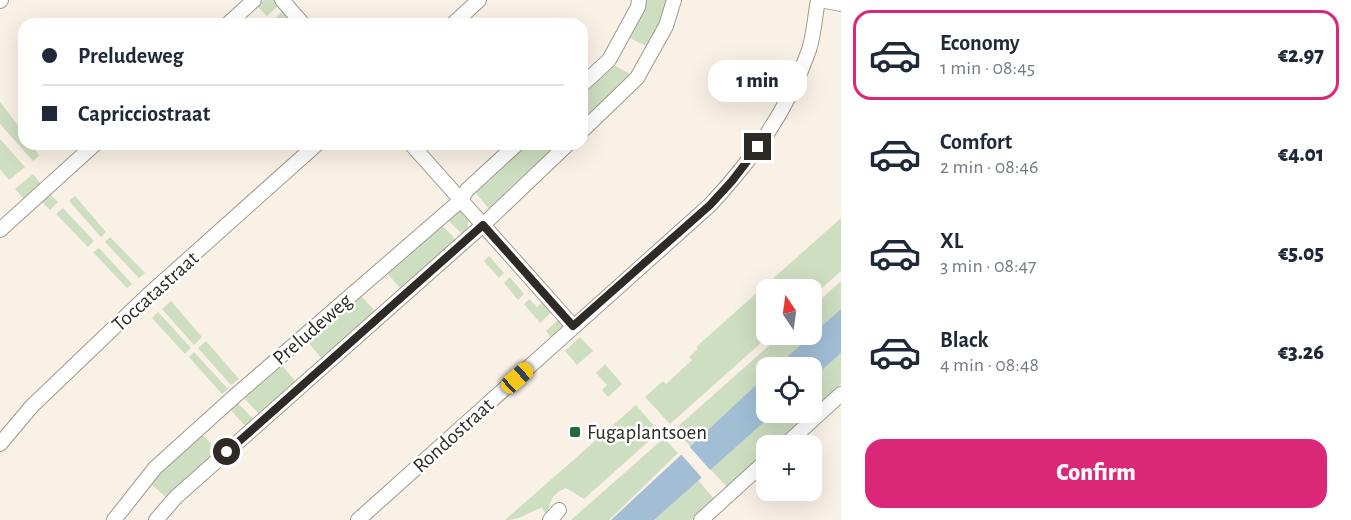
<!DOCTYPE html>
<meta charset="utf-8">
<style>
:root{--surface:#fff;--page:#f6f6f7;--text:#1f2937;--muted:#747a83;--line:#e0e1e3;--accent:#db2777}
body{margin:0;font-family:"Alegreya Sans",sans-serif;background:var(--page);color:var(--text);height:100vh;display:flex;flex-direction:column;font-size:22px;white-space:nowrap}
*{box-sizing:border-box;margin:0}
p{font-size:20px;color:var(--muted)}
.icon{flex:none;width:33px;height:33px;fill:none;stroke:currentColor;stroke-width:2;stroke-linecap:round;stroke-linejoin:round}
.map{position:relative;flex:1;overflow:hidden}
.sheet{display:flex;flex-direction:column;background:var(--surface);width:510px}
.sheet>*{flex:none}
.top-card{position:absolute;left:18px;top:18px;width:570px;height:132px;border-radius:18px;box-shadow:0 6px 24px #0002;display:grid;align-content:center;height:132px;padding:0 24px;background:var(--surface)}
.needle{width:39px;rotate:347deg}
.buttons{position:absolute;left:756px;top:279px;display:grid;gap:12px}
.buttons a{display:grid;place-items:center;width:66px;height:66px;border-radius:12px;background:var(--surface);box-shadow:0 6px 24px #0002;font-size:30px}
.end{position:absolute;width:27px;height:27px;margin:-14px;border:8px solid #2e2b27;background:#fff;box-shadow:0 0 0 3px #fff}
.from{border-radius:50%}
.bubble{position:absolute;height:42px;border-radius:18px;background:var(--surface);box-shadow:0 6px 24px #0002;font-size:20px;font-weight:800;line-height:42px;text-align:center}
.car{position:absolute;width:18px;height:36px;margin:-18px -9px;border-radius:8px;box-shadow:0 0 4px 2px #0007;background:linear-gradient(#f5c518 24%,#345 0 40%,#f5c518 0 76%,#345 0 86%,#f5c518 0)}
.top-card b{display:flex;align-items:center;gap:21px;height:57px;font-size:22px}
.top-card b+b{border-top:2px solid var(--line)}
.top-card i{width:15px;height:15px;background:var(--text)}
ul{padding:10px 0 0;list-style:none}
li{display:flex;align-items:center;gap:18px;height:90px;margin:0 12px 9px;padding:0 12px;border:3px solid transparent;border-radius:18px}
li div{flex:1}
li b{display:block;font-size:22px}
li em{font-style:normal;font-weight:800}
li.selected{border-color:var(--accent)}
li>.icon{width:54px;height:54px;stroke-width:1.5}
.button{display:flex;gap:12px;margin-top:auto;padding:12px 24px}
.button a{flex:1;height:69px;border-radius:18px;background:var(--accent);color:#fff;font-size:24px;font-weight:800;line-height:69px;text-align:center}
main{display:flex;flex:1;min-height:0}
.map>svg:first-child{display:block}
.green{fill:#cedec1}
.water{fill:#a1bed5}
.pier{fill:#f9f1e5}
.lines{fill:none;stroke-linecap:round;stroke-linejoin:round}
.street-casing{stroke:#a1998e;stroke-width:16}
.street{stroke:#fff;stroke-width:14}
.route{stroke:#2e2b27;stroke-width:8}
.poi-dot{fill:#226a36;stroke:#fff;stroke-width:2}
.labels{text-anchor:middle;stroke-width:5;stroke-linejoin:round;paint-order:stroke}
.street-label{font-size:21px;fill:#2e2b27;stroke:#fff}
.poi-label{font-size:21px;fill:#2e2b27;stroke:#fff;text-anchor:start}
</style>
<main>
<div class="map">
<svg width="841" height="520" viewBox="0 0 841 520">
<rect width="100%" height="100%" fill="#f9f1e5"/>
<g class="green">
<path d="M264 0H275L280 4 267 16 256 5Z"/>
<path d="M646 0H669L662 23 648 47 628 37Z"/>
<path d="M285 9 298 24H275L272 21Z"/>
<path d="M612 64 632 75 586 120 582 116V93Z"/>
<path d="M0 102 24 133V144H32L39 156 33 161 0 124Z"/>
<path d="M0 139 25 167 9 180 0 169Z"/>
<path d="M527 144H561L490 210 475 192Z"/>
<path d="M33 174 41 184 24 199 15 189Z"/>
<path d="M49 193 58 202 50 210 41 201Z"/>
<path d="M75 196 106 232 101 237 69 201Z"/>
<path d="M63 208 94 241 88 247 56 214Z"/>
<path d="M458 210 464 212 469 218 468 228 462 234 446 218Z"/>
<path d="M841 218V271L812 297V290H766V334L770 335 670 424 645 397 663 381 666 384 692 360 689 357 698 349 696 347Z"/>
<path d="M441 224 456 240 401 289 386 272Z"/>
<path d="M110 237 145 273 139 278 105 242Z"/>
<path d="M99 248 132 284 127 288 93 252Z"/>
<path d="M489 256 504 273 499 278 484 261Z"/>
<path d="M510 277 524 294 518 300 504 283Z"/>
<path d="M841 281V310L778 367 766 368V377L690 446 674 430 781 335 812 334V307Z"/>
<path d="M360 295 376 312 323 360 307 341Z"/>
<path d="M529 299 537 307 544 301 553 311 540 323 524 304Z"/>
<path d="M171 301 202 337 194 345 162 309Z"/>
<path d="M158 312 191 348 185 354 152 318Z"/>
<path d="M558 320 562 323V329L552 339 546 331Z"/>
<path d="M580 337 593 351 577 365 565 351Z"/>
<path d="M206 341 239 379 231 385 198 348Z"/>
<path d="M194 352 228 389 222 394 189 357Z"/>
<path d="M841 353V384L812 411V379Z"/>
<path d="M281 364 296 382 260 415 243 397Z"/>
<path d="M605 364 622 384 608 397 602 390 607 385 596 373Z"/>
<path d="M237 402 254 420 246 427 230 409Z"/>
<path d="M636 405 659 432 584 499 566 488C551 494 550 502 547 516L542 508C527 512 523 520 505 520Z"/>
<path d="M774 413H810L773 445 766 446V451L727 487 710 469Z"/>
<path d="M202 434 219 452 168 499 150 483 162 470Z"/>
<path d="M664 438 678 453 609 520H571Z"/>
<path d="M698 480 714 499 691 520H654Z"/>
</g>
<g class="water">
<path d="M841 309V353L812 379V368L776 367Z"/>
<path d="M766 376V412L774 413 654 520H611Z"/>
</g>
<path class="pier" d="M688 445 712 472 703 479 679 452Z"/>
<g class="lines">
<g class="street-casing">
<g id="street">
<path d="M282 0 303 24"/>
<path d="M820 0 841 4"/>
<path d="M0 1 1 0"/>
<path d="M228 24 254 0"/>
<path d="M453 24 479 0"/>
<path d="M582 85 609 60 638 7 639 0"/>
<path d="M582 131 637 78 666 26 674 0"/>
<path d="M411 144 573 326"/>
<path d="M0 230 95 144"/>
<path d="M0 444 32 406 147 296 317 144"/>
<path d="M784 446 841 394"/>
<path d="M114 520 155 468 236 395 461 200 467 190 517 144"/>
<path d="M156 520 176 497 483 225 568 144"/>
<path d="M358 520 710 205C753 159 788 110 809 50 814 34 815 16 818 0"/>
<path d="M550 520 559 510"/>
<path d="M701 520 766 461"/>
</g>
</g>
<use href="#street" class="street"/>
</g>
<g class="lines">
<path class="route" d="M227 452 483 225 573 326 710 205 732 181 758 147"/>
</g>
<rect class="poi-dot" x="569" y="426" width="12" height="12" rx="3"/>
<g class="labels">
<g class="street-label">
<text transform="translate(155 291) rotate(-42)" y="7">Toccatastraat</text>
<text transform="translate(312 329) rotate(-41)" y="7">Preludeweg</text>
<text transform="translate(453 435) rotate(-42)" y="7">Rondostraat</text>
</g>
<g class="poi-label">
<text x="587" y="439">Fugaplantsoen</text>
</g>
</g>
</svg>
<div class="buttons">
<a><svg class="needle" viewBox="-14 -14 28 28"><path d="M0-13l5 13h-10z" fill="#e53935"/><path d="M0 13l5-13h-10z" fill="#747a83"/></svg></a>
<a><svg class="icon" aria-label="locate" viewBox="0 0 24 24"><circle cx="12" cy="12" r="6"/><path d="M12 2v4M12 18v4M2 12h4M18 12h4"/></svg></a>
<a>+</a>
</div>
<i class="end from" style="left:227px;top:452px"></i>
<i class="end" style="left:758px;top:147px"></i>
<div class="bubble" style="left:708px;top:60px;width:99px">1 min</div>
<i class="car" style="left:517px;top:378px;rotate:48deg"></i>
<div class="top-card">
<b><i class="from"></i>Preludeweg</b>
<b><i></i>Capricciostraat</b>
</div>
</div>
<section class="sheet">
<ul>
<li class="selected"><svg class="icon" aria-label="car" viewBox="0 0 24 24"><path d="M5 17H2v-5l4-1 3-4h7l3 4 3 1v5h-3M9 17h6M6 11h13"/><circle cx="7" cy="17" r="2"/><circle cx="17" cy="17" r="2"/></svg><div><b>Economy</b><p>1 min · 08:45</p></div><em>€2.97</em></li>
<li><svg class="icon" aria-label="car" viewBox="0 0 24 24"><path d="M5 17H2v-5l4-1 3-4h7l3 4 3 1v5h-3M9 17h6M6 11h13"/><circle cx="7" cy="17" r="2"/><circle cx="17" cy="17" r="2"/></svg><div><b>Comfort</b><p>2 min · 08:46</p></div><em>€4.01</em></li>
<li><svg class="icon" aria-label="car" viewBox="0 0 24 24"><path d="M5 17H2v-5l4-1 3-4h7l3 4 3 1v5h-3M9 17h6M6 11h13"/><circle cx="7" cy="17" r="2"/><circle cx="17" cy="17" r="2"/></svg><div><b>XL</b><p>3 min · 08:47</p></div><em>€5.05</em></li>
<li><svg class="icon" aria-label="car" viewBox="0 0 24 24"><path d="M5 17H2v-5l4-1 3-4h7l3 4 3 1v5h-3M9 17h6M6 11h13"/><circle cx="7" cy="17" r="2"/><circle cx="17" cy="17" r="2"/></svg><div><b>Black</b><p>4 min · 08:48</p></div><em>€3.26</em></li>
</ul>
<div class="button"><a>Confirm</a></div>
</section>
</main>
